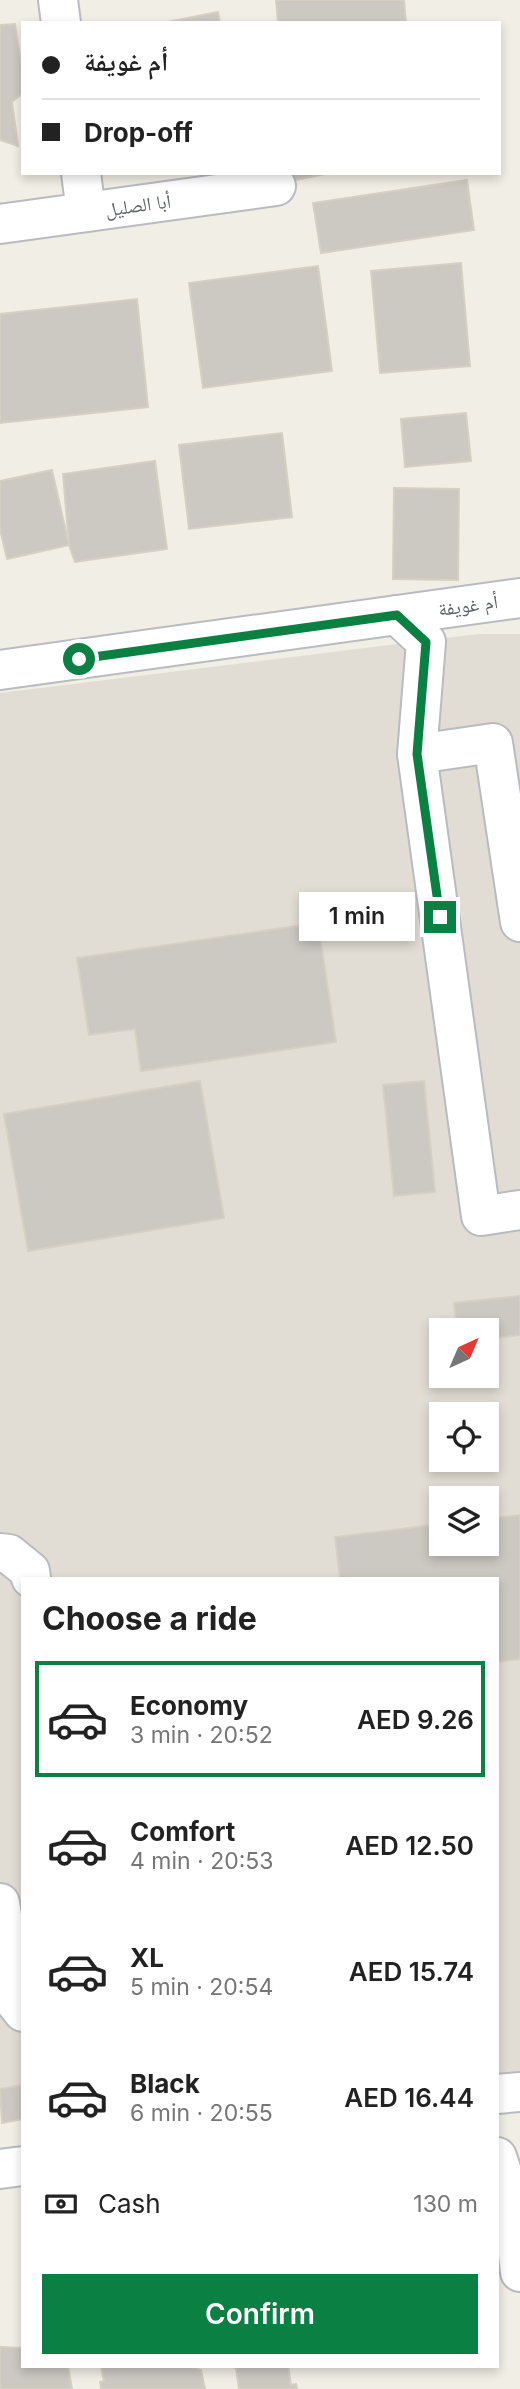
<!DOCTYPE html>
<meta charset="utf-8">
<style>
:root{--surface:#fff;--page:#f6f6f6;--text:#222;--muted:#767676;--line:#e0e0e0;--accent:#0b8043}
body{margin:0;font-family:Inter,"Noto Naskh Arabic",sans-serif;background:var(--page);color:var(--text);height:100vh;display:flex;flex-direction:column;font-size:26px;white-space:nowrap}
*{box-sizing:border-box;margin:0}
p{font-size:23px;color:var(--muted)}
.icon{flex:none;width:38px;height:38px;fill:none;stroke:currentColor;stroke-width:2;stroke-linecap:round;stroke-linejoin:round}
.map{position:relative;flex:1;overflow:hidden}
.drawer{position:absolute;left:21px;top:1577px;width:478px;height:791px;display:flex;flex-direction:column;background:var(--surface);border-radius:0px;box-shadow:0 4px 10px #0003}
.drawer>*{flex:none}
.guide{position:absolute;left:21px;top:21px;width:480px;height:154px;border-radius:0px;box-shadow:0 4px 10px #0003;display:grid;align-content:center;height:154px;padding:0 21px;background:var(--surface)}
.needle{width:46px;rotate:44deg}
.tools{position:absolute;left:429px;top:1318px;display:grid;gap:14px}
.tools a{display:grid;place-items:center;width:70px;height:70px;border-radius:0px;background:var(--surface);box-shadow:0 4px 10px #0003;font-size:35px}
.end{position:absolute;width:32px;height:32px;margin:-16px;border:9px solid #0b8043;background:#fff;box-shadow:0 0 0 4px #fff}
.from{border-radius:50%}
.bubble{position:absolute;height:49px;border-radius:0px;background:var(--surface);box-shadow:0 4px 10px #0003;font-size:23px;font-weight:600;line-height:49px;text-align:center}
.guide b{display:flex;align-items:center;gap:24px;height:66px;font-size:26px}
.guide b+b{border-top:2px solid var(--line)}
.guide i{width:18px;height:18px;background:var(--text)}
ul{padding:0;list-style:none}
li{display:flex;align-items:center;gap:21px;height:116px;margin:0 14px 10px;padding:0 7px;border:4px solid transparent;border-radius:0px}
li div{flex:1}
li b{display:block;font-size:26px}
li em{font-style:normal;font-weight:600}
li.active{border-color:var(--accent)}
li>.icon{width:63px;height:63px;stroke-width:1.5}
h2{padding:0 21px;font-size:32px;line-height:84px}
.pay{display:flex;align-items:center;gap:18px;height:77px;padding:0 21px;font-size:26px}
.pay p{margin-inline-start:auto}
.primary-button{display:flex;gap:14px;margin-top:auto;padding:14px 21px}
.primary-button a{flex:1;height:80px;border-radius:0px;background:var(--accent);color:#fff;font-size:28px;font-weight:600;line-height:80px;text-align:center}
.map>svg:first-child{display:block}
.education{fill:#e1ddd4;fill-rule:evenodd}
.building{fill:#ccc8c2;stroke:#d6d0c3;stroke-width:2}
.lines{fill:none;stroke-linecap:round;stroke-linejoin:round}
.minor-casing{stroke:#b8bbc0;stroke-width:42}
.minor{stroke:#fff;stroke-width:38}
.route{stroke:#0b8043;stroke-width:9}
.labels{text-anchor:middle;stroke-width:5;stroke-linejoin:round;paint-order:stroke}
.street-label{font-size:19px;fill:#5d6167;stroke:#fff}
</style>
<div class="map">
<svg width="520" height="2389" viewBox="0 0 520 2389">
<rect width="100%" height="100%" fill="#f1eee5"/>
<path class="education" d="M478 634H520V2086L497 2089V1578H23V2096L0 2100V693ZM441 1330H486V1376H441ZM441 1414H486V1460H441ZM441 1498H486V1544H441Z"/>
<g class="building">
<path d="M276 0H404L406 23H278Z"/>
<path d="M218 12 220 23H163Z"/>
<path d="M15 24 23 75V93L12 102 18 146 0 140V25Z"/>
<path d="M289 173H325V174L291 181Z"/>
<path d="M467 180 474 230 321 253 313 203Z"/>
<path d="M461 263 470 366 380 373 371 271Z"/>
<path d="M318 266 332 371 203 388 189 283Z"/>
<path d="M137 299 148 407 0 423V314Z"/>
<path d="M466 413 471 461 405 467 401 419Z"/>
<path d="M282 433 292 517 189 529 179 445Z"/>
<path d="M155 461 167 549 75 562 69 545 63 474Z"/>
<path d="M52 470 69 545 7 559 0 529V481Z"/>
<path d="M394 488 459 489 458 580 393 579Z"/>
<path d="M318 923 336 1042 141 1071 135 1029 89 1035 77 958Z"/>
<path d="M200 1081 224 1218 28 1251 4 1114Z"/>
<path d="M424 1081 435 1192 394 1196 383 1085Z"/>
<path d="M520 1296V1335L486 1339V1330H457L454 1303Z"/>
<path d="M520 1515V1659L497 1662V1578H340L335 1537 441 1524V1544H486V1519Z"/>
<path d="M23 2085V2119L2 2123 0 2089Z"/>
<path d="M0 2347 23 2348V2366H68L72 2389H0Z"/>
<path d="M101 2366H186L201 2370 205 2389H101L100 2382 104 2381Z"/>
<path d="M230 2366H288L291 2385 296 2384 297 2389H239L236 2368Z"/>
</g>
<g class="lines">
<g class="minor-casing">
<g id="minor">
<path d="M58 0 61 23"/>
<path d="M81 173 86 212"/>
<path d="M0 224 276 186"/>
<path d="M397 615 426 642 417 754 481 1216 520 1210"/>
<path d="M0 670 520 598"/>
<path d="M417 754 493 743 520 922"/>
<path d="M0 1553 9 1554 30 1571 31 1578"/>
<path d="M0 1903 16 2003 23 2012"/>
<path d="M497 2094 520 2092"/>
<path d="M497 2157 512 2202 520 2272"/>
<path d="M0 2169 23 2166"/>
</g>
</g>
<use href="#minor" class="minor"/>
</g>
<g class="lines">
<path class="route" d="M79 659 397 615 426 642 417 754 440 917"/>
</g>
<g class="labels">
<g class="street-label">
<text transform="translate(138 205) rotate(-8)" y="7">أبا الصليل</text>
<text transform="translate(468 605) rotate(-8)" y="7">أم غويفة</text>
</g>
</g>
</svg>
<div class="tools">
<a><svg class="needle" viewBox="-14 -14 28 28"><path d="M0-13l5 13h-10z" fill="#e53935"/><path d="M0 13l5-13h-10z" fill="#767676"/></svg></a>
<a><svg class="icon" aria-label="locate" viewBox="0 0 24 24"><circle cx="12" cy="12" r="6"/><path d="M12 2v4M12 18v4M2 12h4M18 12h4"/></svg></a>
<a><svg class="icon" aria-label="layers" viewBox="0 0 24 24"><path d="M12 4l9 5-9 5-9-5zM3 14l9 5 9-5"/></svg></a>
</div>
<i class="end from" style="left:79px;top:659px"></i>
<i class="end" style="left:440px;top:917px"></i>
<div class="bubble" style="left:299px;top:892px;width:116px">1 min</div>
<div class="guide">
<b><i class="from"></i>أم غويفة</b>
<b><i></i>Drop-off</b>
</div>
<section class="drawer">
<h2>Choose a ride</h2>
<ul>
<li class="active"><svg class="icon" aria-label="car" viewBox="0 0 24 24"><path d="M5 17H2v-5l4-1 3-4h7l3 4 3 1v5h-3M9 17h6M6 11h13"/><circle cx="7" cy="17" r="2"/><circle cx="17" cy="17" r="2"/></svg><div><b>Economy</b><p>3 min · 20:52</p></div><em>AED 9.26</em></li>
<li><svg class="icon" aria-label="car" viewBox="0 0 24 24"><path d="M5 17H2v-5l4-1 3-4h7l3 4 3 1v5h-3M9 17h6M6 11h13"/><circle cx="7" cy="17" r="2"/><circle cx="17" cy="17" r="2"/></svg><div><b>Comfort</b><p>4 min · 20:53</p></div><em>AED 12.50</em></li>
<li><svg class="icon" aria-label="car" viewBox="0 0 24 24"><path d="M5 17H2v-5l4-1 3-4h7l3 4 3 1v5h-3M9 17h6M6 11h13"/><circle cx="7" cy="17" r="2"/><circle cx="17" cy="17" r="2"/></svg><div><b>XL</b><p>5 min · 20:54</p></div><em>AED 15.74</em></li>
<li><svg class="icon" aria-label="car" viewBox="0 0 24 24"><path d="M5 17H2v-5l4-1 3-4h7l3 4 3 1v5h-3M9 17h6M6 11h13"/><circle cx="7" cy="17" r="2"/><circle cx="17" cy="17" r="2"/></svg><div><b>Black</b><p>6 min · 20:55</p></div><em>AED 16.44</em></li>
</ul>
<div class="pay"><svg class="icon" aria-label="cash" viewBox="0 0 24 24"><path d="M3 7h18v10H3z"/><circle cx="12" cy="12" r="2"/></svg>Cash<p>130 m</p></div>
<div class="primary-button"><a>Confirm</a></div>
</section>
</div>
